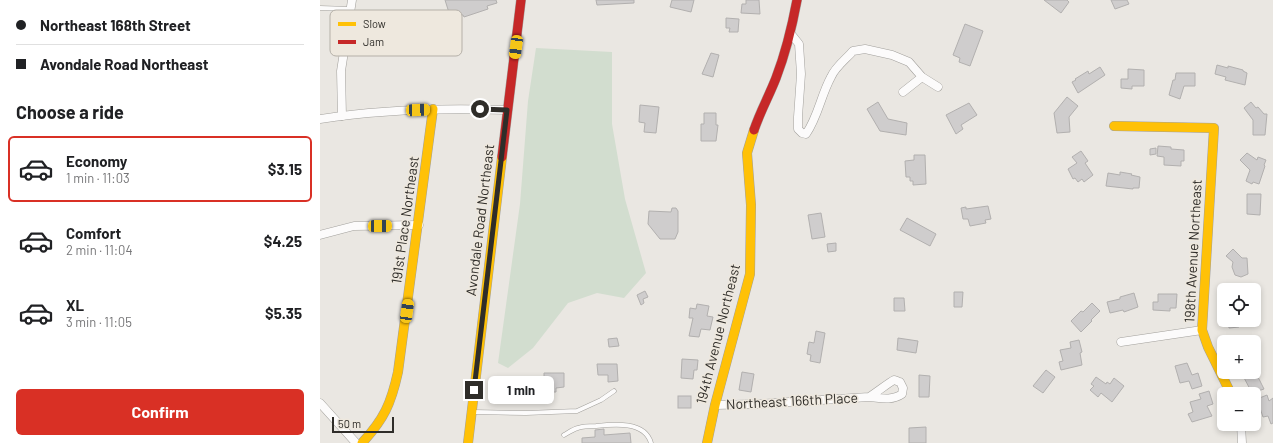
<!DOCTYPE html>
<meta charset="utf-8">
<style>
:root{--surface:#fff;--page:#f2f2f2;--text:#202124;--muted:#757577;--line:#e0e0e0;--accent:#d93025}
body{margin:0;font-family:Barlow,sans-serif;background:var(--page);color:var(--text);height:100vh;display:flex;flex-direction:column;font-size:15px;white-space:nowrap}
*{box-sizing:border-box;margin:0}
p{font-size:13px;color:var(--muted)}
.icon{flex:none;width:22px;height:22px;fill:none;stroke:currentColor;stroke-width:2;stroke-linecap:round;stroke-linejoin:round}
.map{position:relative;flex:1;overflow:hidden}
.drawer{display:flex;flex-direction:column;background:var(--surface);width:320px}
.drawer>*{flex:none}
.banner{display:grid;align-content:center;height:88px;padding:0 16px;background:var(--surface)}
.controls{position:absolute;left:897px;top:283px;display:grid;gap:8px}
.controls a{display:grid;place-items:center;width:44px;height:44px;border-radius:6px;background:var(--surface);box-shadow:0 2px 6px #0003;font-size:20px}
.scale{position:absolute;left:12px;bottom:10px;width:62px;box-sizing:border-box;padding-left:4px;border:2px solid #2f2d29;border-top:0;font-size:11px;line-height:14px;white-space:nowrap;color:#2f2d29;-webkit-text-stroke:3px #eee8de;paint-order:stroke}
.end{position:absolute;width:18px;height:18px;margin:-9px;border:5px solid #2f2d29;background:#fff;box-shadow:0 0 0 2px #fff}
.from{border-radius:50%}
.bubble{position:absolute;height:28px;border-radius:6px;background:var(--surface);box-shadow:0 2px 6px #0003;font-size:13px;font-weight:700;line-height:28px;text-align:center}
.car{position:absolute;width:12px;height:24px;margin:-12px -6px;border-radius:5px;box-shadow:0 0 3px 1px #0007;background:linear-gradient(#f5c518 24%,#345 0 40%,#f5c518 0 76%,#345 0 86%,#f5c518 0)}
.banner b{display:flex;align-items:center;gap:14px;height:38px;font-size:15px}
.banner b+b{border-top:1px solid var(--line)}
.banner i{width:10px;height:10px;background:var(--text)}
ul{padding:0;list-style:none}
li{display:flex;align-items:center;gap:12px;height:66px;margin:0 8px 6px;padding:0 8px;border:2px solid transparent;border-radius:6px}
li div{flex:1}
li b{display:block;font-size:15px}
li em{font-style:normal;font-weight:700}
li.selected{border-color:var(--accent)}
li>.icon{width:36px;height:36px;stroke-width:1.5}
h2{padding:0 16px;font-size:18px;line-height:48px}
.action{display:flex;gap:8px;margin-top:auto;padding:8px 16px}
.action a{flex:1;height:46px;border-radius:6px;background:var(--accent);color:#fff;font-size:16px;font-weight:700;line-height:46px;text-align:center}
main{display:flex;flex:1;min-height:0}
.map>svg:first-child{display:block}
.green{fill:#d2ddcf}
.building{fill:#cfcdcd;stroke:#b2b0af}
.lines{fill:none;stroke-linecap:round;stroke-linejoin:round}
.lane-casing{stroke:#a2a09c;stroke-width:5}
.street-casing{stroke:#a2a09c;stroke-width:9}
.slow-casing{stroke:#a2a09c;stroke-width:10}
.jam-casing{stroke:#a2a09c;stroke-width:10}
.lane{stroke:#fcfbfb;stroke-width:4}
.street{stroke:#fcfbfb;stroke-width:8}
.slow{stroke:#ffc107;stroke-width:9}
.jam{stroke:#c62828;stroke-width:9}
.route{stroke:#2f2d29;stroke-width:5}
.labels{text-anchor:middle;stroke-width:3;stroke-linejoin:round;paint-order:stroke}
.street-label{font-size:14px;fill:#2f2d29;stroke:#eee8de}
.key{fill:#eee8de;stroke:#b5b0a8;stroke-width:1}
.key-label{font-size:11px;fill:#2f2d29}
</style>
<main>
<section class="drawer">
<div class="banner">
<b><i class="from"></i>Northeast 168th Street</b>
<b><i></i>Avondale Road Northeast</b>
</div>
<h2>Choose a ride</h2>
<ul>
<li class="selected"><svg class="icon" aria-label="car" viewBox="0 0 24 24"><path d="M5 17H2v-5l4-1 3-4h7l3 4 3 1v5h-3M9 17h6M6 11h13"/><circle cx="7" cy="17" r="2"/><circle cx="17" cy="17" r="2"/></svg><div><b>Economy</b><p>1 min · 11:03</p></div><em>$3.15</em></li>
<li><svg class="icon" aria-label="car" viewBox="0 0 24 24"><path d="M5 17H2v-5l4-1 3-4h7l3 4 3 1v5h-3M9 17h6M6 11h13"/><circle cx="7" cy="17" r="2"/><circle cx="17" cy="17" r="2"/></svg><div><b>Comfort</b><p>2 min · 11:04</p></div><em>$4.25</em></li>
<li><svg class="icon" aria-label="car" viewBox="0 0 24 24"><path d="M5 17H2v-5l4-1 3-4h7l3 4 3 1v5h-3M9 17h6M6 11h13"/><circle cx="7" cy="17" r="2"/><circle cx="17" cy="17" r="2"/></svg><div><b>XL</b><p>3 min · 11:05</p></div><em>$5.35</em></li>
</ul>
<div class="action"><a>Confirm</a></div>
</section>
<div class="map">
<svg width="953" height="443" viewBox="0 0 953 443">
<rect width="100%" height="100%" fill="#eae7e2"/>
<path class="green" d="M216 48 292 52V124L305 199 326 273 304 298 277 293 248 303 213 348 188 368 178 363 200 204 208 101Z"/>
<g class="building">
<path d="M125 0H176L177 3 167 6 168 9 144 17 143 15H141L139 27 133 26 134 18 131 19Z"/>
<path d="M276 0H314V3L277 5Z"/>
<path d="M352 0H374L371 12 350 7Z"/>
<path d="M426 0H439L440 14 421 13 422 4H426Z"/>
<path d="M724 0H747L749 2 741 13Z"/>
<path d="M791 0H807L809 4 795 9Z"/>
<path d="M406 18 419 19 418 32H409L410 28H406Z"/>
<path d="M645 24 663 31 650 66 639 62 640 58 633 55Z"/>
<path d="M391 53 399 55 393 77 382 74Z"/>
<path d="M897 65 908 68V66L923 70V71L927 73 925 85 905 80 906 77 895 74Z"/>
<path d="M780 67 785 75 758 93 752 82 756 80 755 79 768 71 769 74Z"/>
<path d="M808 69 824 70V86H812V89L801 88V79H808Z"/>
<path d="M856 73H875V86H864L860 99 849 95 853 80H855Z"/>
<path d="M747 97 758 106 749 117 750 132 737 133 734 113Z"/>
<path d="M558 102 568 119 587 123 586 135 560 131 547 109Z"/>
<path d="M931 102 936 108 938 107 944 114H947L945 135H933V120L924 108Z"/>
<path d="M649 103 657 115 641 125 643 129 636 134 626 115Z"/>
<path d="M320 105 339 107 336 133 324 132 325 123 319 122Z"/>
<path d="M384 113H396V125H398L396 141H381V124H384Z"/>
<path d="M838 146 851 147V149L864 150V161H861V166L844 165V157L837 156Z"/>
<path d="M836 148V154L830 155V149Z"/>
<path d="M761 151 768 161 765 163 773 175 764 182 762 179 758 182 755 178 753 179 748 169 757 163 752 157Z"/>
<path d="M927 153 937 160 938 157 946 160 944 165 945 166 939 184 933 182 932 184 926 181 930 170 920 160Z"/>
<path d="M594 155H605L606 184 593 185V181H590V177H586L585 161 594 160Z"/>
<path d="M800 172 812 174 811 175 820 177 819 188H813V189L786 186 788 173 800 175Z"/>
<path d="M927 194H941L940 215 927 214Z"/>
<path d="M668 206 671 219 665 220 666 223 650 226 648 219H643L641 208 646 207V209Z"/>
<path d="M352 208H356L358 211V232L355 239H340L328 224 329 211 351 212Z"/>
<path d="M501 213 505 237 492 239 488 215Z"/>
<path d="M587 218 616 234 610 246 580 230Z"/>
<path d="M516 243V251L508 252 507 244Z"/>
<path d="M913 249 922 258H927L928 274 921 277 915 275 912 267 913 262 906 256Z"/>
<path d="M325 291 328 297 323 299 324 303 321 305 317 295Z"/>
<path d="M634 292H643L642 307H634Z"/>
<path d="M814 293 818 307 804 312 803 310 790 313 787 302 800 299V297Z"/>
<path d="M838 294H857L856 308H850V311L833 310V302H838Z"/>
<path d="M574 298H584L585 311H574Z"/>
<path d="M772 303 780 311 771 320 772 321 761 332 751 321 761 311 763 312Z"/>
<path d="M377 304 389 306 387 316 393 317 390 330 381 329 379 337 369 336 373 318H369L370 308 376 309Z"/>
<path d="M906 320H921V322H919V327L909 328 908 323H906Z"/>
<path d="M496 331 505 333 500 363 490 361 491 355 487 354 489 342 494 343Z"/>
<path d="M297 338 299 346 289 347 288 339Z"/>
<path d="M578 338 598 341 596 353 577 350Z"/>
<path d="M759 340 762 352 760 353 762 365 741 370 739 362 743 361 740 350 751 348 750 342Z"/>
<path d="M362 359 378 360 377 370H374L373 379 361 378Z"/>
<path d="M867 363 872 375 878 373 882 386 872 389 869 381 860 383 855 366Z"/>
<path d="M934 363 940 375 938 377 944 389 932 393 921 372H934Z"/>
<path d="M277 364H297L298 381 288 382V375H278Z"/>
<path d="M726 370 735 377 723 393 713 386Z"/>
<path d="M422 372 434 374 431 392 419 390Z"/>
<path d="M224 373H244V387L236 388V392H224Z"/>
<path d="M599 375 610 376 609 397H599Z"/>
<path d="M776 377 786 384 787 382 790 384 794 378 804 386 792 402 781 393 778 397 770 390 774 386 771 384Z"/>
<path d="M889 391 893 404 887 406 892 416 872 422 868 414 873 412 870 402 881 399 879 394Z"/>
<path d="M947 395 949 401 953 398V423L951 424 948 416 943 417 937 399Z"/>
<rect x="358" y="396" width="13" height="12"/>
<path d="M606 427V443H589V428Z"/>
<path d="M284 429V435L310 433 311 443H262V438L275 437V430Z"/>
</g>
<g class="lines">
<g class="lane-casing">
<g id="lane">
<path d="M0 8 30 9"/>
<path d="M154 412 206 413 257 411 281 400 294 391"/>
<path d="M244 435C248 433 253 429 258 428 263 426 270 426 276 426 294 424 325 421 331 443"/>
</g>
</g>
<g class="street-casing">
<g id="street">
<path d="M471 34 479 44 481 74 478 117V129L482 133 486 134C498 117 501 95 511 77 515 67 526 59 533 51L545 49 572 55 589 62 602 77 618 87"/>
<path d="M583 92 602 77"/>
<path d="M22 116 21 71 32 0"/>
<path d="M0 119C62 109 125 108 187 110"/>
<path d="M0 235 34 226 99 225"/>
<path d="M801 342 882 330"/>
<path d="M0 403 36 443"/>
<path d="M395 405 437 404 549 397C560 398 572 401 582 394L583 388 580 382C579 382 575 380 574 380 571 381 553 395 549 397"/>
<path d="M921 424 922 443"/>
</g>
</g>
<g class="slow-casing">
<g id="slow">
<path d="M794 126 894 128 882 330 888 347 911 394"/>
<path d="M42 443C64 419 71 404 78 372L113 109"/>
<path d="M148 443 182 157"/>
<path d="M387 443 395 405 430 274 431 205 427 153 434 130"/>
</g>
</g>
<g class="jam-casing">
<g id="jam">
<path d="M434 130C440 112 449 96 456 78 466 52 472 27 477 0"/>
<path d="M182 157 201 0"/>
</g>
</g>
<use href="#lane" class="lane"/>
<use href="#street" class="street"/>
<use href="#slow" class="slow"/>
<use href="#jam" class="jam"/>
</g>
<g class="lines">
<path class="route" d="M154 390 187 110 160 109"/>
</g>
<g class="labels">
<g class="street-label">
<text transform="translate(85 220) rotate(-82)" y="5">191st Place Northeast</text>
<text transform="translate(160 220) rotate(-83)" y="5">Avondale Road Northeast</text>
<text transform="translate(873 251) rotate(-87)" y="5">198th Avenue Northeast</text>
<text transform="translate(398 334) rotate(-76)" y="5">194th Avenue Northeast</text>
<text transform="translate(472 401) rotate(-3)" y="5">Northeast 166th Place</text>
</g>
</g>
<rect x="10" y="10" width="132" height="46" rx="6" class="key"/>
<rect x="18" y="22" width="18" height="4" fill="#ffc107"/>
<rect x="18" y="40" width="18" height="4" fill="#c62828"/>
<g class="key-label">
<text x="43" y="28">Slow</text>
<text x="43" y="46">Jam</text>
</g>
</svg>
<div class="controls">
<a><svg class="icon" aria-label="locate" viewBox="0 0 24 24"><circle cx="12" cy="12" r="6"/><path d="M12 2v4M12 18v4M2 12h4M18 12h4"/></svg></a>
<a>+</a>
<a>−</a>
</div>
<div class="scale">50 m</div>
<i class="end from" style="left:160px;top:109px"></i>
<i class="end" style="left:154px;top:390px"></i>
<div class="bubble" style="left:168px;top:376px;width:66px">1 min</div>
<i class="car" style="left:196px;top:47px;rotate:188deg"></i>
<i class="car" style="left:98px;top:110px;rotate:88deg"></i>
<i class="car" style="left:60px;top:226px;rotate:89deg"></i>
<i class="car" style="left:87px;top:311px;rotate:8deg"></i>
</div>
</main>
